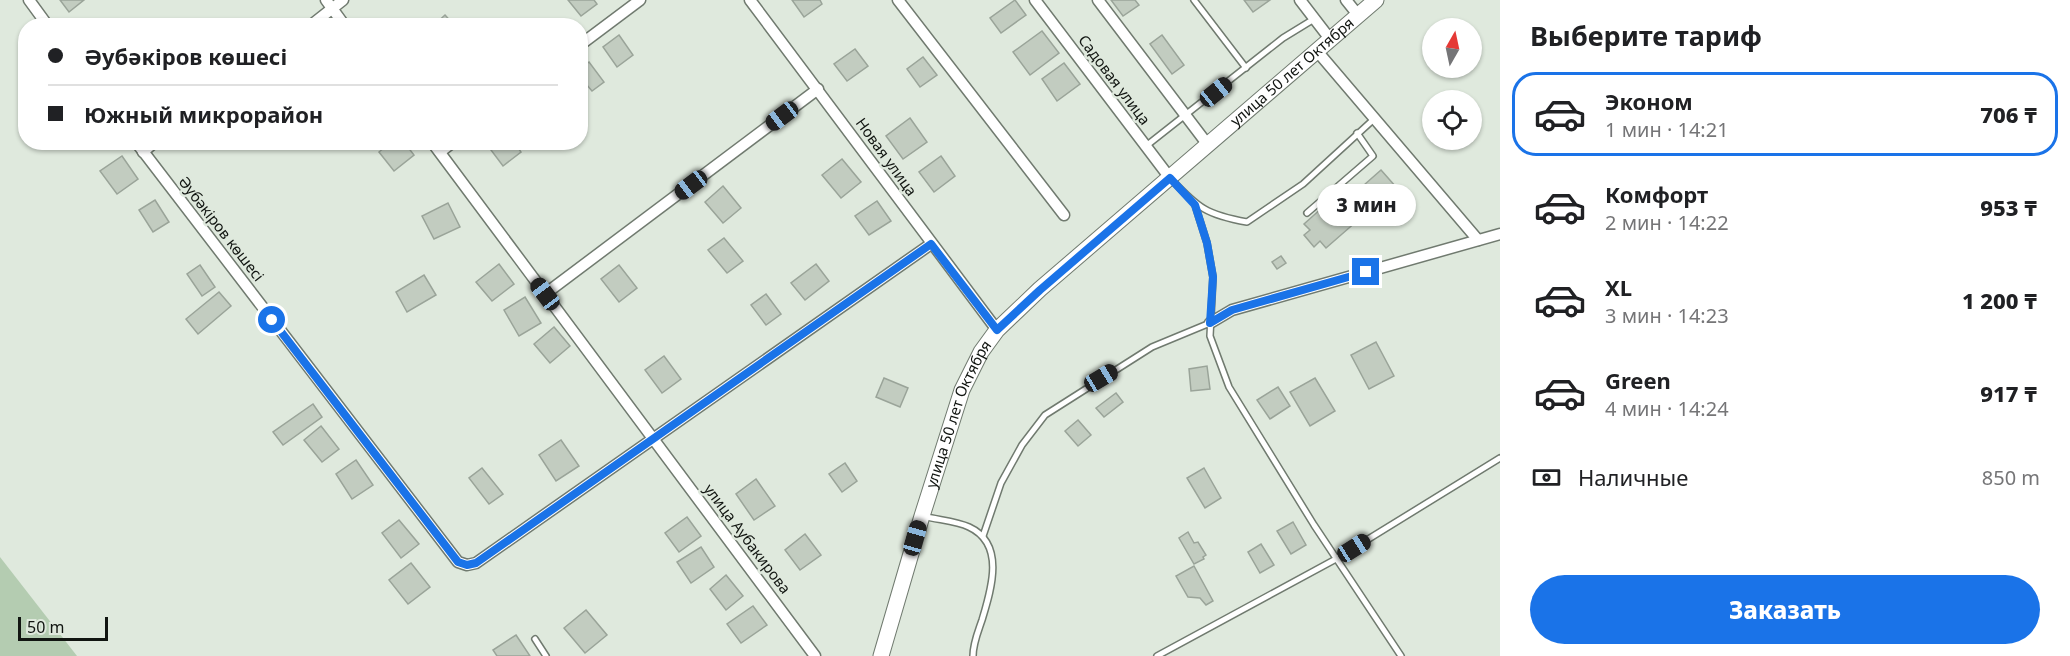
<!DOCTYPE html>
<html lang="ru">
<meta charset="utf-8">
<style>
:root{--surface:#fff;--page:#f2f2f2;--text:#202124;--muted:#757577;--line:#e0e0e0;--accent:#1a73e8}
body{margin:0;font-family:"Noto Sans",sans-serif;background:var(--page);color:var(--text);height:100vh;display:flex;flex-direction:column;font-size:22px;white-space:nowrap}
*{box-sizing:border-box;margin:0}
p{font-size:20px;color:var(--muted)}
.icon{flex:none;width:33px;height:33px;fill:none;stroke:currentColor;stroke-width:2;stroke-linecap:round;stroke-linejoin:round}
.map{position:relative;flex:1;overflow:hidden}
.side{display:flex;flex-direction:column;background:var(--surface);width:570px}
.side>*{flex:none}
.hud{position:absolute;left:18px;top:18px;width:570px;height:132px;border-radius:24px;box-shadow:0 2px 4px #0004;display:grid;align-content:center;height:132px;padding:0 30px;background:var(--surface)}
.needle{width:39px;rotate:9deg}
.fabs{position:absolute;left:1422px;top:18px;display:grid;gap:12px}
.fabs a{display:grid;place-items:center;width:60px;height:60px;border-radius:50%;background:var(--surface);box-shadow:0 2px 4px #0004;font-size:30px}
.scale{position:absolute;left:18px;bottom:15px;width:90px;box-sizing:border-box;padding-left:6px;border:3px solid #111511;border-top:0;font-size:16px;line-height:21px;white-space:nowrap;color:#111511;-webkit-text-stroke:4px #dfe9dd;paint-order:stroke}
.end{position:absolute;width:27px;height:27px;margin:-14px;border:8px solid #1a73e8;background:#fff;box-shadow:0 0 0 3px #fff}
.from{border-radius:50%}
.bubble{position:absolute;height:42px;border-radius:21px;background:var(--surface);box-shadow:0 2px 4px #0004;font-size:20px;font-weight:800;line-height:42px;text-align:center}
.car{position:absolute;width:18px;height:36px;margin:-18px -9px;border-radius:8px;box-shadow:0 0 4px 2px #0007;background:linear-gradient(#222 24%,#8ab4d8 0 40%,#222 0 76%,#8ab4d8 0 86%,#222 0)}
.hud b{display:flex;align-items:center;gap:21px;height:57px;font-size:22px}
.hud b+b{border-top:2px solid var(--line)}
.hud i{width:15px;height:15px;background:var(--text)}
ul{padding:0;list-style:none}
li{display:flex;align-items:center;gap:18px;height:84px;margin:0 12px 9px;padding:0 18px;border:3px solid transparent;border-radius:24px}
li div{flex:1}
li b{display:block;font-size:22px}
li em{font-style:normal;font-weight:800}
li.on{border-color:var(--accent)}
li>.icon{width:54px;height:54px;stroke-width:1.5}
h2{padding:0 30px;font-size:27px;line-height:72px}
.pay{display:flex;align-items:center;gap:15px;height:66px;padding:0 30px;font-size:22px}
.pay p{margin-inline-start:auto}
.button{display:flex;gap:12px;margin-top:auto;padding:12px 30px}
.button a{flex:1;height:69px;border-radius:36px;background:var(--accent);color:#fff;font-size:24px;font-weight:800;line-height:69px;text-align:center}
main{display:flex;flex:1;min-height:0}
.map>svg:first-child{display:block}
.green{fill:#b4ccb1}
.building{fill:#c2ccc0;stroke:#9aa499;stroke-width:1.5}
.lines{fill:none;stroke-linecap:round;stroke-linejoin:round}
.lane-casing{stroke:#707a6f;stroke-width:8}
.street-casing{stroke:#707a6f;stroke-width:13}
.secondary-casing{stroke:#707a6f;stroke-width:17}
.lane{stroke:#fff;stroke-width:5}
.street{stroke:#fff;stroke-width:10}
.secondary{stroke:#fff;stroke-width:15}
.route{stroke:#1a73e8;stroke-width:8}
.labels{text-anchor:middle;stroke-width:5;stroke-linejoin:round;paint-order:stroke}
.street-label{font-size:15px;fill:#111511;stroke:#dfe9dd}
</style>
<main>
<div class="map">
<svg width="1500" height="656" viewBox="0 0 1500 656">
<rect width="100%" height="100%" fill="#dfe9dd"/>
<path class="green" d="M0 557 77 656H0Z"/>
<g class="building">
<path d="M60 0H84L69 12Z"/>
<path d="M568 0H594L597 4 581 16Z"/>
<path d="M792 0H820L822 4 804 17Z"/>
<path d="M1015 0 1026 15 1001 33 990 18Z"/>
<path d="M1111 0H1135L1139 5 1123 16Z"/>
<path d="M1244 0H1270L1253 12Z"/>
<path d="M445 15 455 26H433Z"/>
<path d="M1042 31 1059 53 1030 75 1013 52Z"/>
<path d="M619 35 633 55 617 67 603 47Z"/>
<path d="M1162 35 1184 65 1172 74 1150 44Z"/>
<path d="M855 49 868 66 847 81 834 64Z"/>
<path d="M923 57 937 75 920 87 907 69Z"/>
<path d="M589 62 604 82 592 91 580 77V69Z"/>
<path d="M1064 63 1080 84 1057 101 1042 79Z"/>
<path d="M910 118 927 142 903 159 886 136Z"/>
<path d="M391 142H404L414 155 394 171 379 152Z"/>
<path d="M492 142H514L521 152 503 166 488 146Z"/>
<path d="M122 156 138 179 117 194 100 171Z"/>
<path d="M941 156 955 176 934 192 919 172Z"/>
<path d="M842 159 861 182 841 198 822 175Z"/>
<path d="M1381 170 1396 187 1326 248 1320 241 1314 247 1304 235 1310 230 1304 224 1323 207 1330 215Z"/>
<path d="M723 186 741 208 723 223 705 202Z"/>
<path d="M155 200 169 222 153 232 139 210Z"/>
<path d="M877 201 891 221 869 235 855 216Z"/>
<path d="M448 203 460 227 434 239 422 216Z"/>
<path d="M724 238 743 261 727 273 708 250Z"/>
<path d="M1281 256 1286 263 1277 269 1272 262Z"/>
<path d="M499 264 514 284 492 301 476 282Z"/>
<path d="M816 264 829 281 805 300 791 283Z"/>
<path d="M200 265 215 287 202 296 187 274Z"/>
<path d="M619 265 637 288 619 302 601 279Z"/>
<path d="M424 275 436 295 407 312 396 292Z"/>
<path d="M219 292 231 306 198 334 186 319Z"/>
<path d="M766 294 781 314 766 325 751 305Z"/>
<path d="M525 297 541 323 519 336 504 310Z"/>
<path d="M554 327 570 346 550 363 534 344Z"/>
<path d="M1376 342 1394 376 1369 389 1351 355Z"/>
<path d="M664 356 681 379 662 393 645 370Z"/>
<path d="M1207 366 1210 389 1191 391 1189 369Z"/>
<path d="M884 378 908 388 900 407 876 397Z"/>
<path d="M1315 378 1335 411 1310 426 1290 392Z"/>
<path d="M1278 387 1290 406 1270 419 1257 400Z"/>
<path d="M1116 393 1123 402 1104 417 1096 408Z"/>
<path d="M313 404 322 417 283 445 273 432Z"/>
<path d="M1078 420 1091 435 1078 446 1065 431Z"/>
<path d="M321 426 339 449 322 462 304 440Z"/>
<path d="M561 440 579 466 556 481 539 455Z"/>
<path d="M356 460 373 485 352 499 336 474Z"/>
<path d="M845 463 857 481 842 492 829 474Z"/>
<path d="M482 468 503 494 489 504 469 478Z"/>
<path d="M1204 468 1221 498 1205 508 1187 478Z"/>
<path d="M756 479 775 506 754 520 736 494Z"/>
<path d="M687 517 701 536 679 552 665 533Z"/>
<path d="M399 520 419 544 401 558 382 533Z"/>
<path d="M1293 522 1306 545 1291 554 1277 531Z"/>
<path d="M1188 532 1194 543 1198 542 1206 555 1203 557 1204 559 1194 564 1179 538Z"/>
<path d="M805 534 821 555 800 570 785 550Z"/>
<path d="M1261 544 1274 565 1260 573 1248 552Z"/>
<path d="M701 547 714 567 691 583 677 562Z"/>
<path d="M411 563 430 587 408 604 389 580Z"/>
<path d="M1194 566 1213 601 1206 605 1200 598 1188 597 1176 576Z"/>
<path d="M726 575 743 596 726 610 710 589Z"/>
<path d="M753 606 767 625 741 643 727 624Z"/>
<path d="M586 610 607 635 585 653 564 628Z"/>
<path d="M516 635 530 656H497L493 650Z"/>
</g>
<g class="lines">
<g class="lane-casing">
<g id="lane">
<path d="M1194 0 1246 68"/>
<path d="M1146 146 1283 38 1314 19"/>
<path d="M1171 179C1198 208 1207 215 1247 222L1303 184 1374 119"/>
<path d="M1195 205 1207 243 1213 277 1210 336 1229 387 1314 525 1401 656"/>
<path d="M1307 213 1373 156 1357 133"/>
<path d="M923 516C938 520 956 521 969 527 1006 544 991 590 982 620 978 632 973 643 973 656"/>
<path d="M983 536 1001 483 1022 445 1045 415 1152 347 1210 323"/>
<path d="M535 639 546 656"/>
<path d="M1157 656 1336 559 1500 458"/>
</g>
</g>
<g class="street-casing">
<g id="street">
<path d="M29 0 48 26"/>
<path d="M326 0 345 26"/>
<path d="M750 0 997 330"/>
<path d="M898 0 1064 215"/>
<path d="M1035 0 1170 178"/>
<path d="M1098 0 1208 145"/>
<path d="M1300 0 1330 39"/>
<path d="M1346 0 1358 15"/>
<path d="M310 26 343 0"/>
<path d="M580 45 640 0"/>
<path d="M1317 51 1478 240"/>
<path d="M136 142 458 562 467 565 476 563 931 244"/>
<path d="M432 142 815 656"/>
<path d="M143 152 155 142"/>
<path d="M440 152 453 142"/>
<path d="M545 294 818 89"/>
<path d="M1210 323 1232 310 1500 234"/>
</g>
</g>
<g class="secondary-casing">
<g id="secondary">
<path id="s1" d="M881 656 922 516 962 390 981 352 997 330 1040 289 1376 0"/>
</g>
</g>
<use href="#lane" class="lane"/>
<use href="#street" class="street"/>
<use href="#secondary" class="secondary"/>
</g>
<g class="lines">
<path class="route" d="M272 320 458 562 467 565 476 563 931 244 997 330 1040 290 1170 178 1195 205 1207 243 1213 277 1210 323 1232 310 1366 272"/>
</g>
<g class="labels">
<g class="street-label">
<text dy="5" stroke="none"><textPath href="#s1" startOffset="740">улица 50 лет Октября</textPath></text>
<text transform="translate(1114 80) rotate(53)" y="5">Садовая улица</text>
<text transform="translate(886 157) rotate(54)" y="5">Новая улица</text>
<text transform="translate(221 229) rotate(52)" y="5">Әубәкіров көшесі</text>
<text dy="5" stroke="none"><textPath href="#s1" startOffset="254">улица 50 лет Октября</textPath></text>
<text transform="translate(747 539) rotate(53)" y="5">улица Аубакирова</text>
</g>
</g>
</svg>
<div class="fabs">
<a><svg class="needle" viewBox="-14 -14 28 28"><path d="M0-13l5 13h-10z" fill="#e53935"/><path d="M0 13l5-13h-10z" fill="#757577"/></svg></a>
<a><svg class="icon" aria-label="locate" viewBox="0 0 24 24"><circle cx="12" cy="12" r="6"/><path d="M12 2v4M12 18v4M2 12h4M18 12h4"/></svg></a>
</div>
<div class="scale">50 m</div>
<i class="end from" style="left:272px;top:320px"></i>
<i class="end" style="left:1366px;top:272px"></i>
<div class="bubble" style="left:1317px;top:184px;width:99px">3 мин</div>
<i class="car" style="left:1216px;top:92px;rotate:51deg"></i>
<i class="car" style="left:782px;top:116px;rotate:233deg"></i>
<i class="car" style="left:691px;top:185px;rotate:233deg"></i>
<i class="car" style="left:545px;top:294px;rotate:323deg"></i>
<i class="car" style="left:1101px;top:378px;rotate:59deg"></i>
<i class="car" style="left:915px;top:538px;rotate:16deg"></i>
<i class="car" style="left:1354px;top:548px;rotate:58deg"></i>
<div class="hud">
<b><i class="from"></i>Әубәкіров көшесі</b>
<b><i></i>Южный микрорайон</b>
</div>
</div>
<section class="side">
<h2>Выберите тариф</h2>
<ul>
<li class="on"><svg class="icon" aria-label="car" viewBox="0 0 24 24"><path d="M5 17H2v-5l4-1 3-4h7l3 4 3 1v5h-3M9 17h6M6 11h13"/><circle cx="7" cy="17" r="2"/><circle cx="17" cy="17" r="2"/></svg><div><b>Эконом</b><p>1 мин · 14:21</p></div><em>706 ₸</em></li>
<li><svg class="icon" aria-label="car" viewBox="0 0 24 24"><path d="M5 17H2v-5l4-1 3-4h7l3 4 3 1v5h-3M9 17h6M6 11h13"/><circle cx="7" cy="17" r="2"/><circle cx="17" cy="17" r="2"/></svg><div><b>Комфорт</b><p>2 мин · 14:22</p></div><em>953 ₸</em></li>
<li><svg class="icon" aria-label="car" viewBox="0 0 24 24"><path d="M5 17H2v-5l4-1 3-4h7l3 4 3 1v5h-3M9 17h6M6 11h13"/><circle cx="7" cy="17" r="2"/><circle cx="17" cy="17" r="2"/></svg><div><b>XL</b><p>3 мин · 14:23</p></div><em>1 200 ₸</em></li>
<li><svg class="icon" aria-label="car" viewBox="0 0 24 24"><path d="M5 17H2v-5l4-1 3-4h7l3 4 3 1v5h-3M9 17h6M6 11h13"/><circle cx="7" cy="17" r="2"/><circle cx="17" cy="17" r="2"/></svg><div><b>Green</b><p>4 мин · 14:24</p></div><em>917 ₸</em></li>
</ul>
<div class="pay"><svg class="icon" aria-label="cash" viewBox="0 0 24 24"><path d="M3 7h18v10H3z"/><circle cx="12" cy="12" r="2"/></svg>Наличные<p>850 m</p></div>
<div class="button"><a>Заказать</a></div>
</section>
</main>
